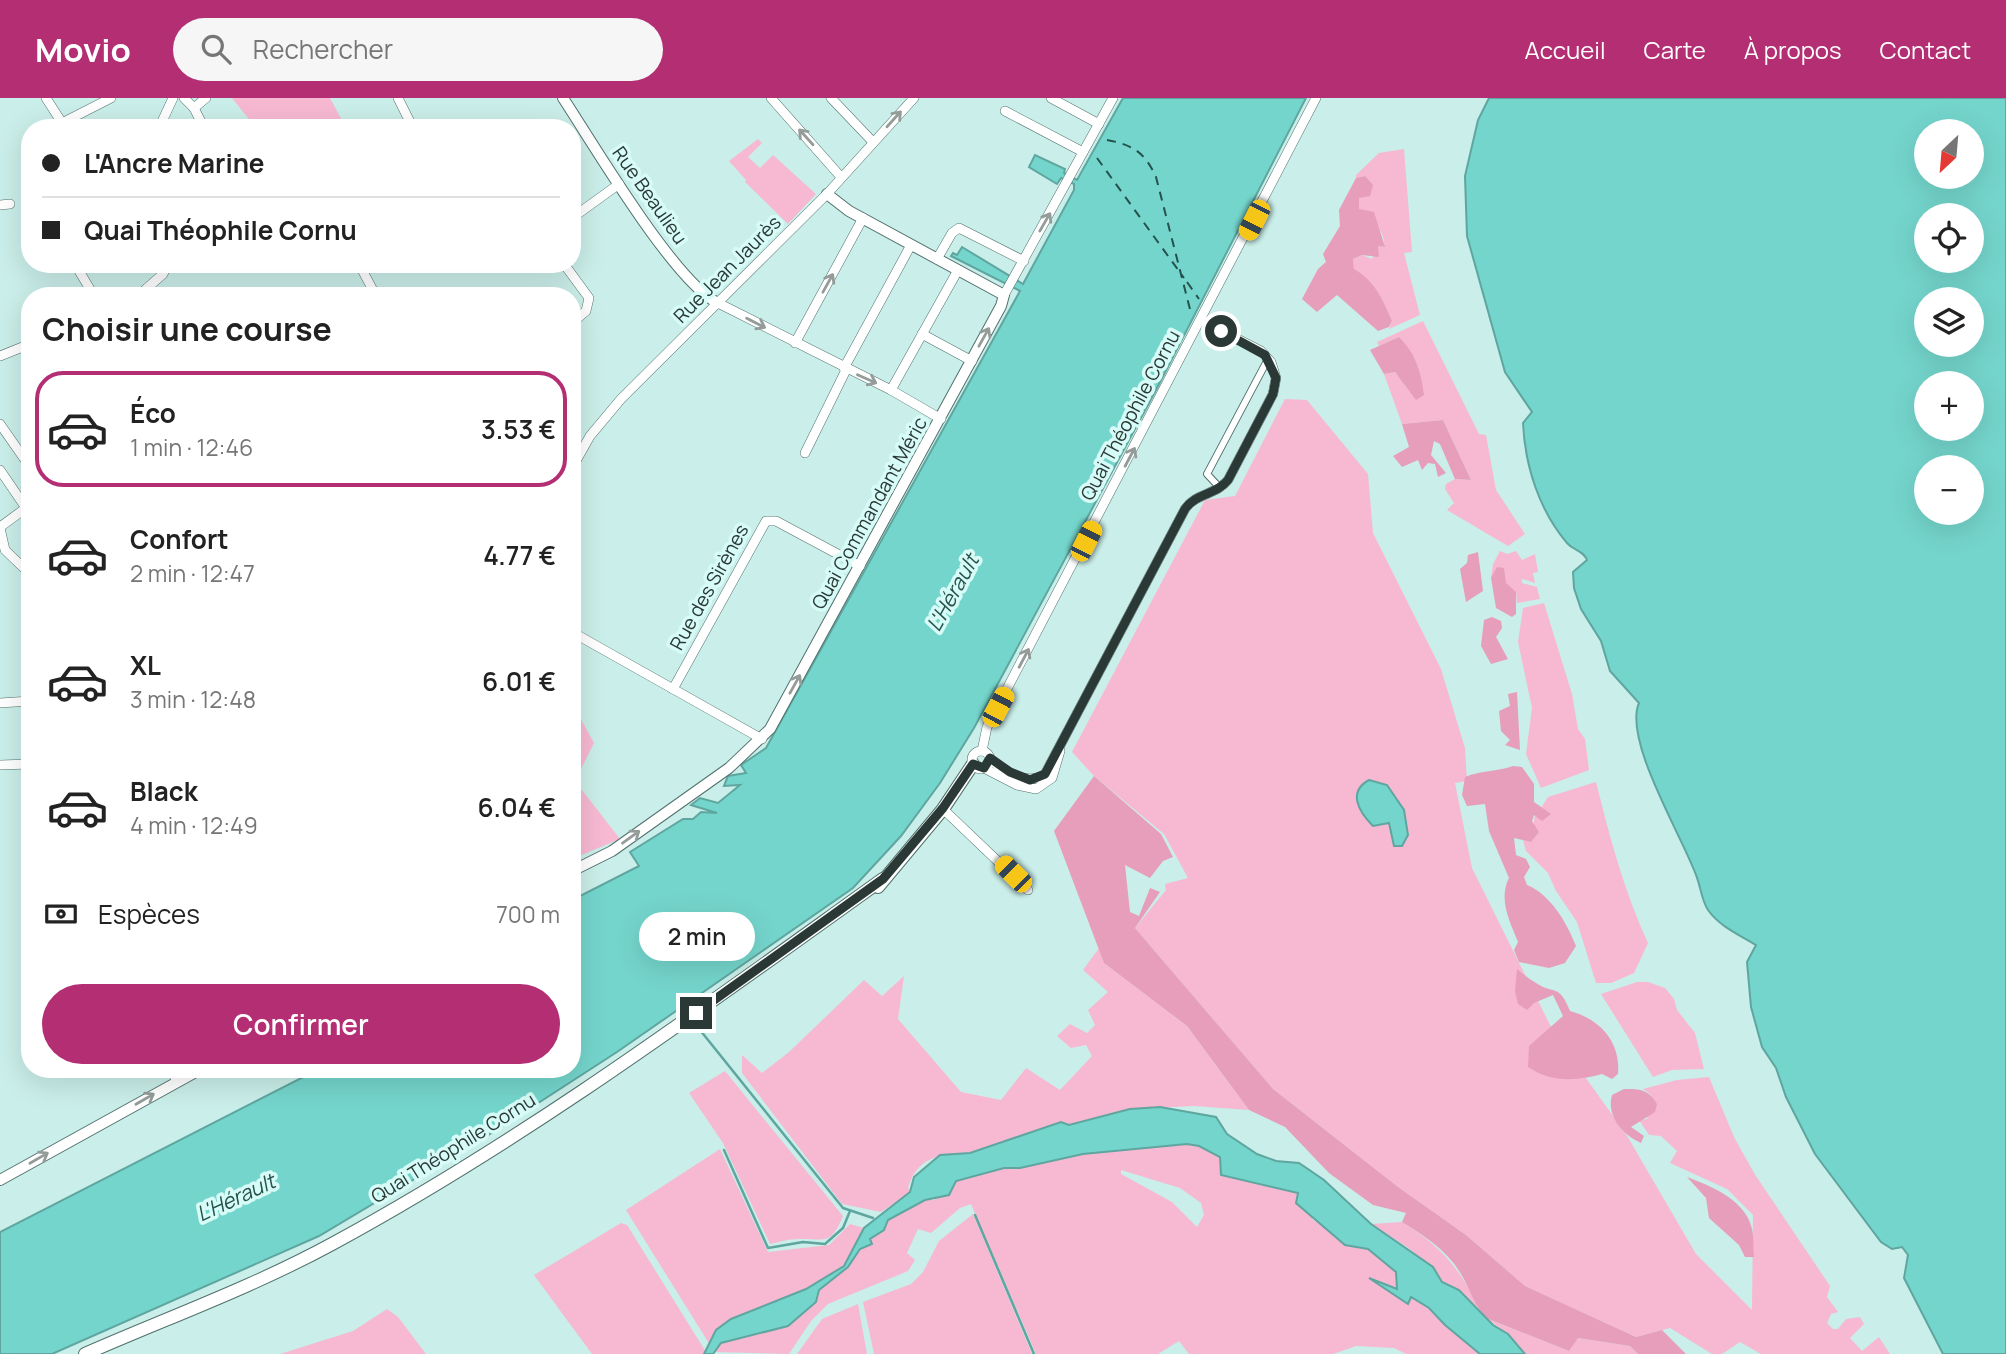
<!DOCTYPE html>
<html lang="fr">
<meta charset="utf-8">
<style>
:root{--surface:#fff;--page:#f6f6f6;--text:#222;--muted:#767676;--line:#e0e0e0;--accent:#b32e73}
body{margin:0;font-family:Manrope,sans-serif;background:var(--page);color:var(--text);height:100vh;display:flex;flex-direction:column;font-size:26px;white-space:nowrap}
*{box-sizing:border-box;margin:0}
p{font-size:23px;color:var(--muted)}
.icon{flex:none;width:38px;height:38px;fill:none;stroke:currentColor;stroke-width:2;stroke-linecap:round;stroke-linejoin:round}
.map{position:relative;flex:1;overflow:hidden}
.sheet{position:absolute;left:21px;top:189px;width:560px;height:791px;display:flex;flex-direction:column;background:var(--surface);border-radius:28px;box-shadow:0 7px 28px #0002}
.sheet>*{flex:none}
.hud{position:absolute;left:21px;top:21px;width:560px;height:154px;border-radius:28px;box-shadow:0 7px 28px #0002;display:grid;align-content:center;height:154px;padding:0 21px;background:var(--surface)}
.needle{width:46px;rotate:206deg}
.tools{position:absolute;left:1914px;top:21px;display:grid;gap:14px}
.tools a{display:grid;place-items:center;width:70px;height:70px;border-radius:50%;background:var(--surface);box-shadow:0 7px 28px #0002;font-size:35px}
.end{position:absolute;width:32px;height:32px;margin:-16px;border:9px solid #2a3836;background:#fff;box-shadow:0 0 0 4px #fff}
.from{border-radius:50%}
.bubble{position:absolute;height:49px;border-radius:24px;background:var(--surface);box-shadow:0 7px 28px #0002;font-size:23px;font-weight:600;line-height:49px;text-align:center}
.car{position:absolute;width:21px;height:42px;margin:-21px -10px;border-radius:9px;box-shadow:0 0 5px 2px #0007;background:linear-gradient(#f5c518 24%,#345 0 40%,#f5c518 0 76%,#345 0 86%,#f5c518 0)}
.hud b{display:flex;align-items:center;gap:24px;height:66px;font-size:26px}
.hud b+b{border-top:2px solid var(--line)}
.hud i{width:18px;height:18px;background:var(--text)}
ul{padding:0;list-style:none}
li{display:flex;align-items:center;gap:21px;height:116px;margin:0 14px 10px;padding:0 7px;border:4px solid transparent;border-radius:28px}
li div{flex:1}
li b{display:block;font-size:26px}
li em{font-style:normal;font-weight:600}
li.selected{border-color:var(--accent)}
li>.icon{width:63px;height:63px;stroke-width:1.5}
h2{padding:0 21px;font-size:32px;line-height:84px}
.pay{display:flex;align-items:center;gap:18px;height:77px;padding:0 21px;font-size:26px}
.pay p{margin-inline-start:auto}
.action{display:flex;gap:14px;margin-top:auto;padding:14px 21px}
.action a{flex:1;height:80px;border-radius:42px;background:var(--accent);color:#fff;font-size:28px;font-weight:600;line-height:80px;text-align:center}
header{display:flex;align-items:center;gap:42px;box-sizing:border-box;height:98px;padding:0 35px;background:var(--accent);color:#fff}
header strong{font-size:33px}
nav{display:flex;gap:38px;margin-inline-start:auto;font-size:24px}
.search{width:490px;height:63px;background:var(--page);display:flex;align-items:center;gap:18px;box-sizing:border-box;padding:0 24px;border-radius:38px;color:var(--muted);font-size:26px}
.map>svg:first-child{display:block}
.green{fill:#f7b9d2;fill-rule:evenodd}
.forest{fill:#e69ebb}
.water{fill:#74d5cc;stroke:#5ea69f;stroke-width:2;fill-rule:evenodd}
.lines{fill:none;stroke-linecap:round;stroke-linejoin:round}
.stream{stroke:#5ea69f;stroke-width:2.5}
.ferry{stroke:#25524d;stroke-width:2;stroke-dasharray:9 7;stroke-linecap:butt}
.pedestrian-casing{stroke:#51716d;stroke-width:8}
.minor-casing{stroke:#51716d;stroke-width:10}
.tertiary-casing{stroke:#51716d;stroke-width:12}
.secondary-casing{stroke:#51716d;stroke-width:14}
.pedestrian{stroke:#fff;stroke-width:6}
.minor{stroke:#fff;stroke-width:9}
.tertiary{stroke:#fff;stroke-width:10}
.secondary{stroke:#fff;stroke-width:12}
.oneway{stroke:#949c9a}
.route{stroke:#2a3836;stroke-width:9}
.labels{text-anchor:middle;stroke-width:7;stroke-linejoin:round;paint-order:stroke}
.street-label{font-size:19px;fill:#2a3836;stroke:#d7fbf6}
.water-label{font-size:21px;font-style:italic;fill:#25524d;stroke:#d7fbf6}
</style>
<header>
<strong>Movio</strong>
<div class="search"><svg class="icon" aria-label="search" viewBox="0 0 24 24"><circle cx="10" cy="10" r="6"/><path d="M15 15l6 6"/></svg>Rechercher</div>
<nav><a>Accueil</a><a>Carte</a><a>À propos</a><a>Contact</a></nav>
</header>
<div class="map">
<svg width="2006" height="1256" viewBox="0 0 2006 1256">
<rect width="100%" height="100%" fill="#caeee9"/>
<g class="green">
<path d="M232 0H330L346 30H256Z"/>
<path d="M758 41 762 45 748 59 760 70 773 57 816 96 788 126 745 84 746 82 729 63Z"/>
<path d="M1404 51 1412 154 1404 155 1420 217 1389 231 1392 223C1383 202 1374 183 1354 172L1353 161 1362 157 1372 161 1378 148 1384 149C1386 132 1371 122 1359 111V100L1365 78 1356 80V77L1379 55Z"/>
<path d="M1423 223 1479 336 1486 337 1496 392 1525 436 1508 448 1447 412 1454 405 1445 391 1446 386 1455 381 1471 382 1443 322 1402 326 1384 276 1394 274 1405 284 1399 239 1379 248 1377 244Z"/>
<path d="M1285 301 1307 302 1368 376 1373 435 1441 571 1465 650 1467 683 1455 685 1472 770 1555 937 1626 1036 1696 1156 1752 1212 1753 1117 1727 1091 1670 1065 1677 1053 1661 1038 1649 1037 1639 1022 1647 1021 1651 997 1643 991 1677 982 1709 979 1734 1039 1754 1075 1830 1188 1827 1199 1838 1214 1831 1216 1827 1225 1833 1231H1838L1846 1221 1860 1219 1864 1226 1850 1240 1862 1253 1879 1239 1890 1256H1761L1740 1244 1722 1256H1712L1670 1230 1636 1239 1525 1188 1466 1137 1398 1089 1273 991 1135 830 1166 792 1165 786 1188 780 1164 736 1094 678 1072 654 1205 402 1235 398Z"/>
<path d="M1500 453 1507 456 1516 453 1522 462 1535 456 1538 474 1533 475 1535 485 1522 481V485L1537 489 1540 501 1517 505 1516 494 1491 480 1493 466Z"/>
<path d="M1544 505 1572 596 1578 631 1585 641 1589 672 1541 690 1526 656 1532 610 1518 544 1523 510Z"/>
<path d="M572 605 594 645 575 683 620 741 572 761Z"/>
<path d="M1596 684C1610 740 1624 793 1648 845L1634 875 1611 885H1596L1577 824 1556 793 1548 775 1526 753 1523 742 1531 744 1535 717 1550 716 1541 710 1548 699Z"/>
<path d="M1099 850 1104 865 1187 928 1249 1012 1194 1008 1130 1011 1069 1027 1061 1024 961 1057C935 1056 916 1062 908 1090L911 1094 881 1114 842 1106 742 975V957L762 975 789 954 864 882 882 898 904 878 898 921 961 994 1001 1002 1026 970 1060 992 1092 958 1086 947 1071 950 1057 938 1070 926 1087 935 1095 927 1088 912 1108 894 1083 872Z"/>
<path d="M1637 884H1648L1665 890 1674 901 1677 912 1695 935 1704 971 1672 972 1653 979 1601 896Z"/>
<path d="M725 973 843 1118C830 1149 825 1140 798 1141 789 1141 779 1144 770 1146L723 1045 689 995Z"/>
<path d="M1187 1046 1199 1048 1220 1060V1069L1251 1084 1298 1095 1313 1122 1368 1151 1396 1174 1397 1192 1377 1185 1408 1205 1411 1199 1428 1210 1445 1227 1480 1256H1406L1394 1250 1356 1248 1333 1256H1189L1179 1243 1158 1256H1036L971 1106 960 1110 931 1135 918 1131 907 1155 915 1162 908 1173 828 1206 811 1223 789 1256 714 1254 721 1245 788 1228 819 1192 848 1169 860 1151 872 1146 870 1141 884 1132 888 1122 925 1102H934L956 1083 1004 1070 1016 1071 1083 1056ZM1121 1072 1180 1090 1201 1105 1204 1117 1197 1129 1172 1104 1121 1076Z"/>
<path d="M720 1051 768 1154 829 1147 850 1126 864 1130 844 1168 806 1191 730 1221 716 1232 710 1247 626 1112Z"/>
<path d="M973 1116 1032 1256H874L863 1204 911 1186 923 1174 939 1143Z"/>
<path d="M1402 1124C1438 1146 1460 1170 1478 1208L1473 1209 1459 1192 1442 1184 1433 1170 1407 1149 1371 1126Z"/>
<path d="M621 1125 627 1127 706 1254 704 1256H592L534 1177Z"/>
<path d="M858 1206 867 1256H797L822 1221Z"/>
<path d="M387 1211 398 1219 426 1256H280L353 1233Z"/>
<path d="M1486 1220 1569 1253 1577 1240 1630 1248 1638 1256H1525L1508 1236Z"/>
</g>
<g class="forest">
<path d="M1365 78 1373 87 1370 98 1359 100V111L1374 114 1385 149 1378 148 1379 159 1362 157 1353 161 1354 171C1375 183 1383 202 1392 223L1389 229 1378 233 1337 197 1317 214 1302 201 1318 171 1326 164 1323 156 1340 128 1339 112 1356 80Z"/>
<path d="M1399 239C1416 256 1421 274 1424 297L1416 302 1395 274 1384 276 1370 252Z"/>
<path d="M1443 322 1471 382 1455 381 1440 346 1434 343 1431 357 1446 375 1438 379 1435 366 1428 365 1422 372 1418 362 1402 369 1393 358 1409 349 1402 326Z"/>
<path d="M1478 454 1483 493 1466 504 1460 471 1467 465 1468 457Z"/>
<path d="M1497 469 1504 470 1506 485 1516 494V516L1512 519 1496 510 1491 480Z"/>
<path d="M1492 519 1501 523 1502 530 1496 539 1508 561 1491 566 1481 548 1484 522Z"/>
<path d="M1517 594 1520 652 1505 647 1510 642 1501 633 1499 613 1510 608 1508 596Z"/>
<path d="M1513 668 1522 669 1534 686V704L1551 716 1542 723 1534 717 1532 723 1539 734 1531 744 1514 740 1516 757 1526 761 1530 769 1524 779 1527 787C1551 797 1567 825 1576 848L1565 865 1549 870 1519 864 1514 852 1518 844C1510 824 1498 801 1509 780L1489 733 1485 706 1467 708 1462 697 1465 679C1482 672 1496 674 1513 668Z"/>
<path d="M1094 678 1161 736 1173 759 1163 763 1150 780 1125 767 1130 814 1139 818 1150 790 1160 794 1135 830 1273 991 1398 1089 1466 1137 1525 1188 1636 1239 1662 1232 1686 1256H1638L1630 1248 1578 1240 1569 1253 1486 1220C1474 1208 1470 1190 1461 1176 1447 1152 1424 1138 1402 1124L1406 1115 1373 1107 1329 1075 1285 1029 1249 1012 1187 928 1104 865 1054 733Z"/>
<path d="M1517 871C1523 876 1529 881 1536 885 1554 897 1559 885 1570 913 1600 921 1621 944 1618 976L1612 981 1602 976C1576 983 1552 985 1528 969L1529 948 1563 918 1553 897 1534 905 1527 912 1518 906 1515 893Z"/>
<path d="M1624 991C1640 991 1648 991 1657 1006L1655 1014 1631 1029 1644 1038 1641 1045C1623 1037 1606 1018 1612 997Z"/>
<path d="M1687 1079C1711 1088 1746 1102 1752 1131 1754 1139 1753 1150 1754 1159H1745L1739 1147 1709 1120 1706 1100Z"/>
</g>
<g class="water">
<path d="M1123 0H1306L1156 292 974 630 940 685 901 738 853 790 617 954 495 1033 319 1138 52 1256H0V1134L319 971H572V802L639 768 630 754 683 721H693L701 714 717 715 691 707 700 700 718 705 740 687 724 688 728 678 746 675 741 667 766 650 1020 193 951 158 953 155 957 157 962 149 1023 186 1074 92V86L1061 80 1057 86 1029 69 1035 57 1065 71 1064 75 1077 82Z"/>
<path d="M1489 0H2006V1256H1943L1904 1180 1908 1157 1902 1149 1892 1151 1881 1144 1815 1056 1786 999 1776 970 1762 949 1751 909 1747 864 1756 847C1740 837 1720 829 1708 812 1701 801 1701 789 1696 777 1682 738 1623 642 1639 605L1610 573 1601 543 1581 511 1574 490 1573 474 1587 462C1583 452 1574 453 1567 445 1539 412 1525 368 1523 325L1532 314 1505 274 1467 138 1465 78 1478 22ZM1927 33H1972V79H1927ZM1927 117H1972V163H1927ZM1927 201H1972V247H1927ZM1927 285H1972V331H1927ZM1927 369H1972V415H1927Z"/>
<path d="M1369 682 1387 687 1404 712 1408 737 1402 748H1394L1389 725 1373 728C1359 714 1347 694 1369 682Z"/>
<path d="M1160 1009 1216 1019 1227 1036 1257 1056 1276 1063 1299 1065 1324 1082 1371 1126 1433 1169 1442 1184 1459 1192 1493 1227 1508 1236 1525 1256H1480L1445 1227 1429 1210 1411 1199 1408 1206 1369 1180 1397 1191 1396 1174 1368 1151 1345 1147 1296 1105 1298 1095 1221 1077 1220 1059 1199 1048 1187 1046 1083 1056 1020 1070H1004L956 1083 949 1097 925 1102 888 1122 884 1132 870 1141 872 1146 860 1151 848 1169 819 1192 816 1204 788 1228 721 1245 713 1256H704L716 1232 731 1221 806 1191 844 1168 864 1130 910 1094 914 1079 940 1057 970 1055 1061 1024 1069 1027 1130 1011Z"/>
</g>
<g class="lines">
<g class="stream">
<path d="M682 909 688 917"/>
<path d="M692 922 843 1110 873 1120"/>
<path d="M724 1052 768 1150 803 1144 825 1146 843 1130 850 1113"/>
<path d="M975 1117 1034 1256"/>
</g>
<g class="ferry">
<path d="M1107 42C1134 47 1145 55 1156 79L1191 215"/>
<path d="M1097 60 1184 180"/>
<path d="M1187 184 1199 201"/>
</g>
<g class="pedestrian-casing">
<path id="pedestrian" d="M1220 390 1207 376 1268 261"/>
</g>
<g class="minor-casing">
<g id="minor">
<path d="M46 0 64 28"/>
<path d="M184 0 194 10 206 0"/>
<path d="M398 0 413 30"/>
<path d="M771 0 841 79"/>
<path d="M831 0 873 44"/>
<path d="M1051 0 1099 26"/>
<path d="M194 10 204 30"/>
<path d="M1005 13 1083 54"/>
<path d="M62 25 111 0"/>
<path d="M159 30 173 0"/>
<path d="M0 107 10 106"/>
<path d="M572 120 619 86"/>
<path d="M937 161 952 135 959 130 1024 163"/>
<path d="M75 166 94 198"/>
<path d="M359 166 376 198"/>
<path d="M564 166 589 200 586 213 572 225"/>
<path d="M1004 197 1113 0"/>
<path d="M138 198 163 176 168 166"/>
<path d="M718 205 891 292 941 321"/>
<path d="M922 236 972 263"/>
<path d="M795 245 863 120"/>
<path d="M0 258 30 246"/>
<path d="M844 270 911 147"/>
<path d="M891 292 958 172"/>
<path d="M0 326 30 369"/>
<path d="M805 355 846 272"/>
<path d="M572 370 590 338 621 301 827 96 914 0"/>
<path d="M0 372 26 410 0 429"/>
<path d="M0 430 5 452 30 476"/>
<path d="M572 534 762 641"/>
<path d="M673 591 766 423H776L860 468"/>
<path d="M0 605 30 603"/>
<path d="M982 653 987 629 1316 0"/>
<circle cx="981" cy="662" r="9"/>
<path d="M990 661C1003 673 1028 689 1045 676L1185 411C1196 395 1216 397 1228 382L1273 296 1276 280 1271 264 1261 253 1202 223"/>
<path d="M0 667 30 666"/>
<path d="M984 670 1017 687 1036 691 1052 680 1060 653"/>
<path d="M943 711 1028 792"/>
<path d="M171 971 177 984"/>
</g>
</g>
<g class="tertiary-casing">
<g id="tertiary">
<path d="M563 0C592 44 675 185 718 205"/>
<path d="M572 773 612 753 729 670 770 631 1001 208 1004 197 849 113 827 96"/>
<path d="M0 1082 201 971"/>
</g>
</g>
<g class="secondary-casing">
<g id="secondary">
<path d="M878 789 943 711 973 666"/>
<path d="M85 1256C167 1220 253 1189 332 1146 526 1041 704 909 883 781"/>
</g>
</g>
<use href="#pedestrian" class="pedestrian"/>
<use href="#minor" class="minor"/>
<use href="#tertiary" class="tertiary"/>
<use href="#secondary" class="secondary"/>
</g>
<defs><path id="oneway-shaft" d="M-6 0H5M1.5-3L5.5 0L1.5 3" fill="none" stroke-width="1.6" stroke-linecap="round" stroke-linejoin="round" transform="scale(1.75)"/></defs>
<g class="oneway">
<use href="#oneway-shaft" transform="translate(894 21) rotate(-48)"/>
<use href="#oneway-shaft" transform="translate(806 39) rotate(-132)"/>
<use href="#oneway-shaft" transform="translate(1045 124) rotate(-60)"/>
<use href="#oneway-shaft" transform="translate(828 185) rotate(-61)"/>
<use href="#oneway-shaft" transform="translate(756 225) rotate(27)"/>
<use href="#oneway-shaft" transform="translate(984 239) rotate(-61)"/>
<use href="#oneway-shaft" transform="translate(867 281) rotate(24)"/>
<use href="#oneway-shaft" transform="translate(1130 359) rotate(-62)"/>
<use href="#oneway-shaft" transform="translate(1024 560) rotate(-62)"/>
<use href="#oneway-shaft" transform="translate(795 586) rotate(-61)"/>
<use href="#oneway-shaft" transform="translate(631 739) rotate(-36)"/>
<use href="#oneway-shaft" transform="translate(145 1001) rotate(-30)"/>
<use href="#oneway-shaft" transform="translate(39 1060) rotate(-30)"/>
</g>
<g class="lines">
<path class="route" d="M696 915 883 781 943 710 973 666 984 670 990 660 1010 674 1030 682 1045 676 1185 411C1196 395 1216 397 1228 382L1273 296 1276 280 1265 257 1221 233"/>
</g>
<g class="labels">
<g class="street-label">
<text transform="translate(650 97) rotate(55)" y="7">Rue Beaulieu</text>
<text transform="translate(727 171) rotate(-45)" y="7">Rue Jean Jaurès</text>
<text transform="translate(1130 317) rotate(-62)" y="7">Quai Théophile Cornu</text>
<text transform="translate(869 415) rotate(-61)" y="7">Quai Commandant Méric</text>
<text transform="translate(709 489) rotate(-61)" y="7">Rue des Sirènes</text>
<text transform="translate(453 1050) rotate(-32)" y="7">Quai Théophile Cornu</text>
</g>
<g class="water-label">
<text transform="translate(953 495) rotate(-61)" y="7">L'Hérault</text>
<text transform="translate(236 1100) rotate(-25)" y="7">L'Hérault</text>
</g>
</g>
</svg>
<div class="tools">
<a><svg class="needle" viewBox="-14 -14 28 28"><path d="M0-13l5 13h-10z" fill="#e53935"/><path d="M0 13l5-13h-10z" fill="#767676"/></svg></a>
<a><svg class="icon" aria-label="locate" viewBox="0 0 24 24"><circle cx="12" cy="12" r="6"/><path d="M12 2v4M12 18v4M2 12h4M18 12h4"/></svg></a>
<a><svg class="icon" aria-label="layers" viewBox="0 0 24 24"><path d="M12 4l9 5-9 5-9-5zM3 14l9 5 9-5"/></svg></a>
<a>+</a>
<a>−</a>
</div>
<i class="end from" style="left:1221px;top:233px"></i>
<i class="end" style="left:696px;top:915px"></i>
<div class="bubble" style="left:639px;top:814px;width:116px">2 min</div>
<i class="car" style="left:1254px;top:122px;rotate:207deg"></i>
<i class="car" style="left:1086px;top:443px;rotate:27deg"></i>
<i class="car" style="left:998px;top:609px;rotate:28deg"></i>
<i class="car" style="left:1013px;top:776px;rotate:315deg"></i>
<div class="hud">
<b><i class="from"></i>L'Ancre Marine</b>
<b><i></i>Quai Théophile Cornu</b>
</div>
<section class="sheet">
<h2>Choisir une course</h2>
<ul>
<li class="selected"><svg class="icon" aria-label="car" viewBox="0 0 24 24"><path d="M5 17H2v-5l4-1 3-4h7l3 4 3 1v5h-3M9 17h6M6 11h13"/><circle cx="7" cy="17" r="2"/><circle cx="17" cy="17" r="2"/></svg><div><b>Éco</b><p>1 min · 12:46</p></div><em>3.53 €</em></li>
<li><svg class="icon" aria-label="car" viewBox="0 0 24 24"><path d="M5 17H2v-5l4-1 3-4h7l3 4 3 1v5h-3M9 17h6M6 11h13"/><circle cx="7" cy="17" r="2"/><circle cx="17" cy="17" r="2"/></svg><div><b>Confort</b><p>2 min · 12:47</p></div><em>4.77 €</em></li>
<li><svg class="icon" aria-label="car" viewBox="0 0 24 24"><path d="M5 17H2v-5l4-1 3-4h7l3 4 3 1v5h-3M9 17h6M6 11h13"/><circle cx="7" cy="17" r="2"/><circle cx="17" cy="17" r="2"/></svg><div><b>XL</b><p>3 min · 12:48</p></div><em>6.01 €</em></li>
<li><svg class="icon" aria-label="car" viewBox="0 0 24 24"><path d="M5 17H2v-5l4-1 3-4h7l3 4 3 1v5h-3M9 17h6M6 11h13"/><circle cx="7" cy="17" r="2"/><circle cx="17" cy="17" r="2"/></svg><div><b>Black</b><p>4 min · 12:49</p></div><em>6.04 €</em></li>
</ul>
<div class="pay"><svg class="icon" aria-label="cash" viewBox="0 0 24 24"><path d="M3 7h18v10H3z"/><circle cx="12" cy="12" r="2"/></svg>Espèces<p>700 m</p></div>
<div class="action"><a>Confirmer</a></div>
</section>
</div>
